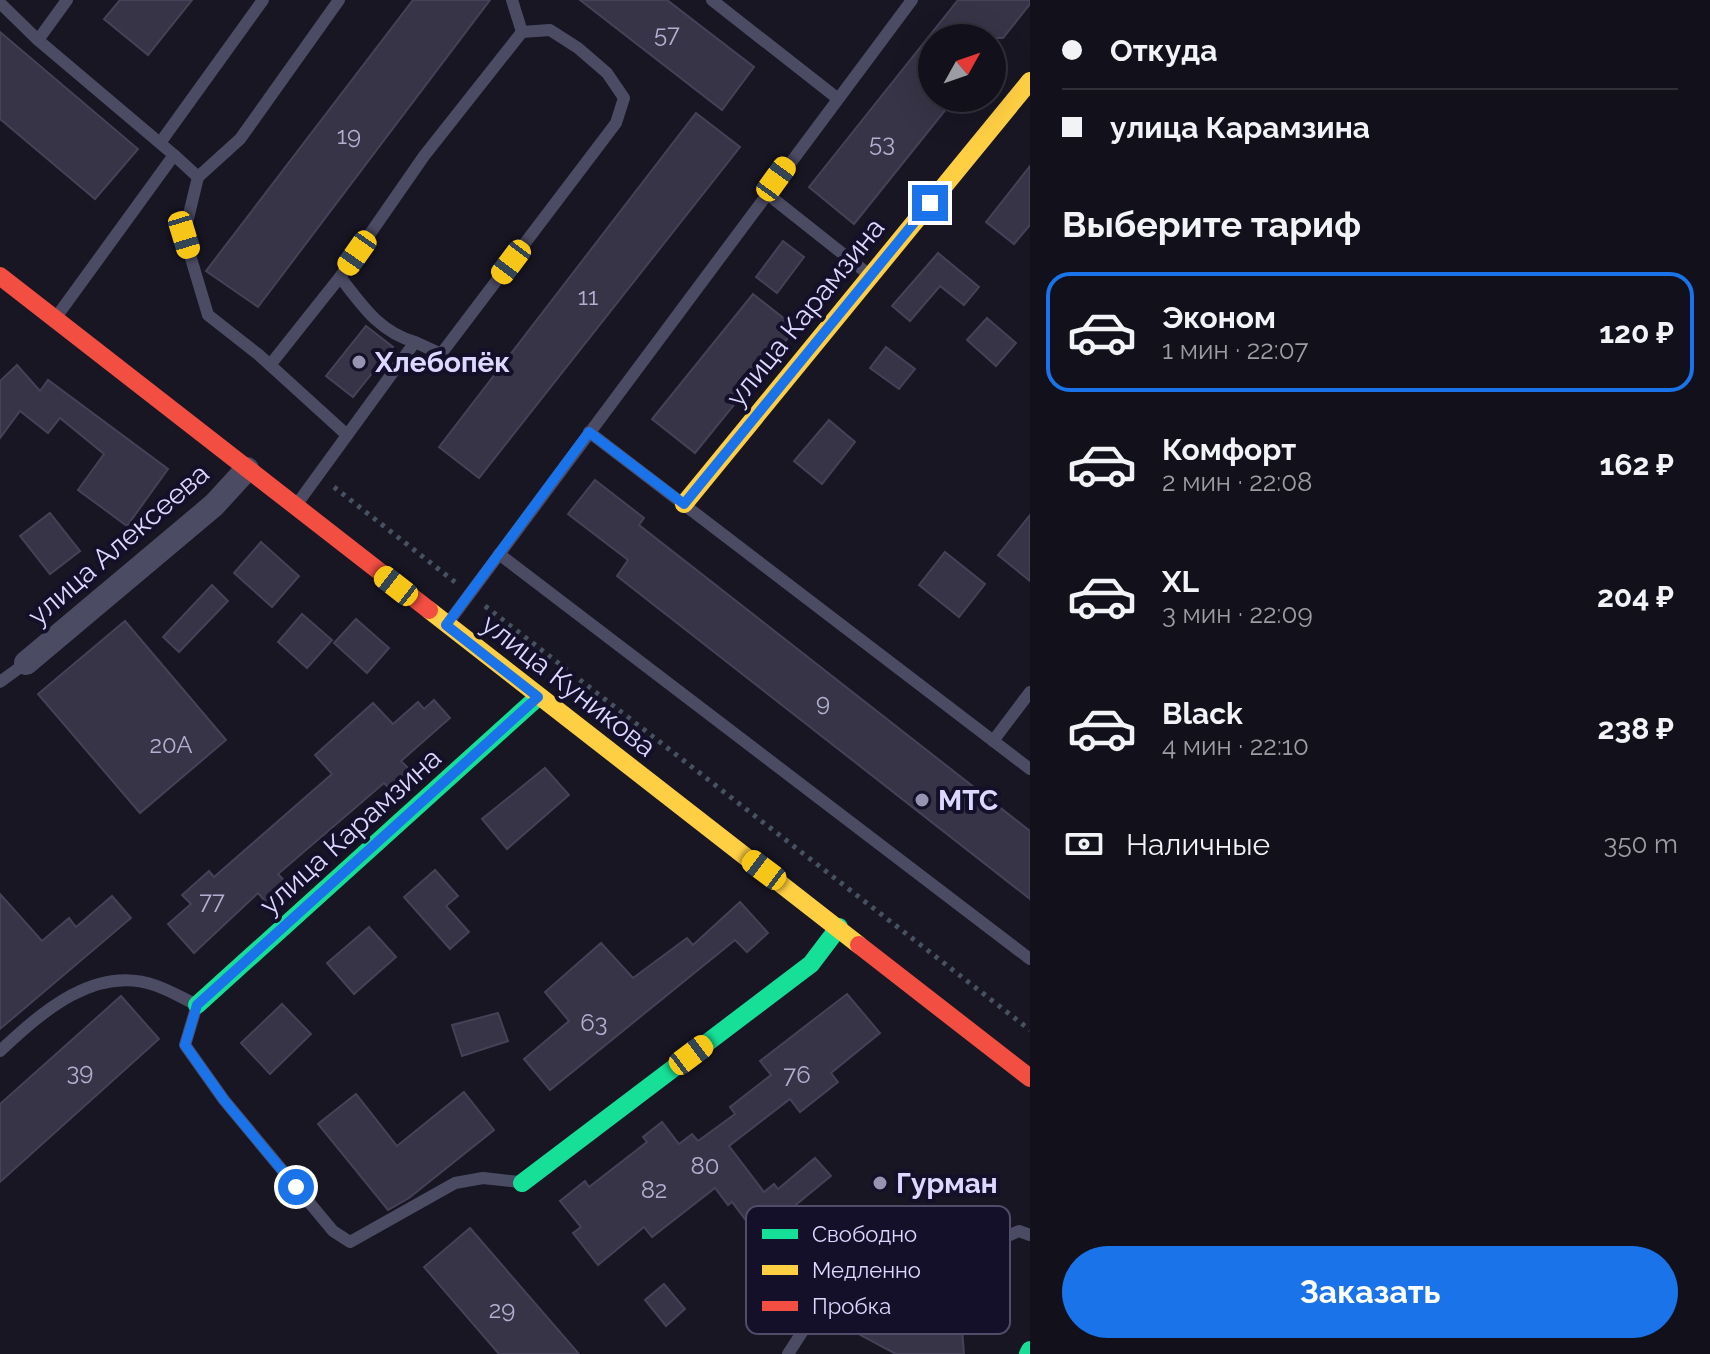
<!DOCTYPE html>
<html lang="ru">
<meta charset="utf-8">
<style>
:root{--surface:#12101a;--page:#1b1923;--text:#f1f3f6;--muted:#9c9da2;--line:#313039;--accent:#1a73e8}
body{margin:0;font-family:Raleway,sans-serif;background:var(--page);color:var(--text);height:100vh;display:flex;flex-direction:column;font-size:30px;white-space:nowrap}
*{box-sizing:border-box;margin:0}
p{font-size:26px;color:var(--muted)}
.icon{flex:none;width:44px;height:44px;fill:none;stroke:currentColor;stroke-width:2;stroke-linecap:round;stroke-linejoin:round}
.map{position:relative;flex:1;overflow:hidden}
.panel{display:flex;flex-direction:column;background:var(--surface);width:680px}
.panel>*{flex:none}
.top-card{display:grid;align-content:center;height:176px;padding:0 32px;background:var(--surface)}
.needle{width:52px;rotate:50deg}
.controls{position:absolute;left:918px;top:24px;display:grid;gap:16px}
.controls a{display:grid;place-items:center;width:88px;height:88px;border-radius:50%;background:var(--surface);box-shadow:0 8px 32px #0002,0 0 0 2px var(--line);font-size:40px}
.end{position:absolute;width:36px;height:36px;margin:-18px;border:10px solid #1a73e8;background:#fff;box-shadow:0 0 0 4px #fff}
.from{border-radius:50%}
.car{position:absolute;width:24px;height:48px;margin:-24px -12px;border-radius:10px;box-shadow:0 0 6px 2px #0007;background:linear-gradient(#f5c518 24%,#345 0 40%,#f5c518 0 76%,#345 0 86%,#f5c518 0)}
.top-card b{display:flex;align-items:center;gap:28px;height:76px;font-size:30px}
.top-card b+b{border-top:2px solid var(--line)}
.top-card i{width:20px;height:20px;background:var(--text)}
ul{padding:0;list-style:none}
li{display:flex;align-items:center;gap:24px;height:120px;margin:0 16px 12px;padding:0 16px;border:4px solid transparent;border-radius:24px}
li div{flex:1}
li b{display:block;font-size:30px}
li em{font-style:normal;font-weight:700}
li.current{border-color:var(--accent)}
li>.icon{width:72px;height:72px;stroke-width:1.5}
h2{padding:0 32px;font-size:36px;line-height:96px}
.pay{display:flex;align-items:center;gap:20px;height:88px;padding:0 32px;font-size:30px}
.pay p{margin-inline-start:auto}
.cta{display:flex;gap:16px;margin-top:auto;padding:16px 32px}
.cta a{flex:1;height:92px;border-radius:48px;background:var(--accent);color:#fff;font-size:32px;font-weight:700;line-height:92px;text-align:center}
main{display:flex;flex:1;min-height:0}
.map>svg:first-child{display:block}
.building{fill:#363446;stroke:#454157;stroke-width:2}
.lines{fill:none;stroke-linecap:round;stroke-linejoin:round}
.path{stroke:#465261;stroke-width:5;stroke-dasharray:4 6;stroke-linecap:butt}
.lane{stroke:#4c4b64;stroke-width:12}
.street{stroke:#4c4b64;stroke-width:24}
.fast{stroke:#16e098;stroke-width:18}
.slow{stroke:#ffcf43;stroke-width:18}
.jam{stroke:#f24e42;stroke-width:18}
.route{stroke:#1a73e8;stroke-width:10}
.poi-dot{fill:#9794b2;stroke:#141029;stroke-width:3}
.labels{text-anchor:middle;stroke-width:8;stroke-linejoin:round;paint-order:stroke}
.number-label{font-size:24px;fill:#b2afd1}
.street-label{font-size:28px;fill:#dcd8ff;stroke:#141029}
.poi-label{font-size:28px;font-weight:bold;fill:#dcd8ff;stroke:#141029;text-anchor:start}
.key{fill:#141029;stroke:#504c69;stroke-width:2}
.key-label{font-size:22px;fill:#dcd8ff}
</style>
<main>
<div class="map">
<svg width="1030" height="1354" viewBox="0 0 1030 1354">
<rect width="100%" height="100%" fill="#181623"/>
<g class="building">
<path d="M120 0H192L148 55 104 19Z"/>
<path d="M413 0H490L258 307 206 271Z"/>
<path d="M580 0H667L754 67 722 110Z"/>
<path d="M958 0H1030V4L1003 38H932V98H955L854 224 809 187Z"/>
<path d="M0 32 138 149 95 199 0 119Z"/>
<path d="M696 113 740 147 479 478 439 447Z"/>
<path d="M1030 166V225L1014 244 986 222Z"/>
<path d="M783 241 804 257 777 293 756 277Z"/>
<path d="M938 253 979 287 964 305 940 286 910 321 892 306Z"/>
<path d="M753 294 796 328 695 453 652 419Z"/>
<path d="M987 318 1016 343 996 366 967 340Z"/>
<path d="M366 326 393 347 353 397 326 376Z"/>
<path d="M886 347 915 369 899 389 870 368Z"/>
<path d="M17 365 40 391 48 380 168 469 127 526 78 490 104 454 60 418 48 433 20 411 0 438V381Z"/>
<path d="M829 420 855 442 822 484 794 461Z"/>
<path d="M595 480 644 518 639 525 1030 831V899L617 576 628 560 568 514Z"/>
<path d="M50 513 80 551 50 574 20 536Z"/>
<path d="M1030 515V581L998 555Z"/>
<path d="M261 542 299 576 272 607 234 573Z"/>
<path d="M945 552 985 584 959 617 919 585Z"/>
<path d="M212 585 228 601 179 652 163 637Z"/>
<path d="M302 614 332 640 307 668 278 642Z"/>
<path d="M356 619 389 648 367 673 334 643Z"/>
<path d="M125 621 226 740 140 813 38 694Z"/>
<path d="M434 700 450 718 401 761 417 777 397 796 384 783 278 874 293 890 272 909 258 893 194 953 168 924 191 904 182 895 209 871 214 877 332 774 315 755 373 703 393 724 418 702 424 709Z"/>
<path d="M545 768 569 795 507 849 482 819Z"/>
<path d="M435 870 458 896 446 906 469 932 450 949 404 897Z"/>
<path d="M0 894 42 941 69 918 76 927 112 896 131 918 0 1029Z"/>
<path d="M740 902 768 933 747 952 735 940 550 1090 524 1059 569 1021 545 992 601 943 633 978 687 938 693 945Z"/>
<path d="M369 927 396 957 354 994 327 963Z"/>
<path d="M847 994 880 1033 831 1073 838 1082 800 1112 790 1099 729 1146 764 1192 774 1184 778 1189 815 1158 831 1176 792 1208 799 1217 763 1243 732 1202 728 1205 715 1188 652 1237 644 1227 598 1265 573 1233 581 1227 560 1201 585 1181 589 1187 647 1142 643 1137 662 1122 679 1144 692 1134 698 1141 735 1114 730 1107 771 1075 760 1061Z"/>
<path d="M121 996 159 1039 0 1182V1104Z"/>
<path d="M282 1004 311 1034 270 1074 241 1043Z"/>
<path d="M498 1013 508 1041 462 1056 452 1025Z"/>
<path d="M464 1092 494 1130 409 1198 388 1210 318 1124 356 1094 397 1146Z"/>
<path d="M470 1228 579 1354H499L424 1267Z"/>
<path d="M664 1284 685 1309 666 1326 645 1300Z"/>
<path d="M922 1302 951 1312 962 1328 964 1354H896L849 1329Z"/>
</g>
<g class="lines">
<g class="path">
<path d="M334 487 455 582"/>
<path d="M485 606 1030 1030"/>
</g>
<g class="lane">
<path d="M512 0 522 32"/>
<path d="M712 0 837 98"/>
<path d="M0 3 38 40 174 155 57 316"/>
<path d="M38 40 67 0"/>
<path d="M160 143 263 0"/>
<path d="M174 155 198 177 184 235 208 315 259 355 347 435"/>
<path d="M198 177 240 139 339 0"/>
<path d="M766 193 867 273"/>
<path d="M270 365 340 277"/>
<path d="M589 432 1030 769"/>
<path d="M297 504 415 342 441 354 616 123 624 98 607 73 578 48 550 30 522 32 424 156 340 277C362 305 379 332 415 342"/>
<path d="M499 554 1030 959"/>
<path d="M448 623 912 0"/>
<path d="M0 682 26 663"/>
<path d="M993 741 1030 692"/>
<path d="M0 1051C42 1012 96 963 157 986 171 991 184 999 197 1005L185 1045 224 1100 333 1231 350 1242 455 1183 483 1178 519 1182"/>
<path d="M788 1354 808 1323 1019 1231 1030 1235"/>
</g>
<path class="street" d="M26 663 214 505 247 469"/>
<g class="fast">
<path d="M197 1005 538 697"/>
<path d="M522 1183 811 964 839 927"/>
<path d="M1028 1354 1030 1350"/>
</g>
<g class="slow">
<path d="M684 504 1030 81"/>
<path d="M429 610 859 945"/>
</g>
<g class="jam">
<path d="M0 276 429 610"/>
<path d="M859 945 1030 1078"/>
</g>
</g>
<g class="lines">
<path class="route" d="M296 1187 224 1100 185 1045 197 1005 538 697 446 625 589 432 684 504 930 203"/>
</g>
<g class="poi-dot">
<circle cx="359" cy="362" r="8"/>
<circle cx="922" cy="800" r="8"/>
<circle cx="880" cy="1183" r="8"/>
</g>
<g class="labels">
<g class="number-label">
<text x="667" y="42">57</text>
<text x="349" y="144">19</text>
<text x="882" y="151">53</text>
<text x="588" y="305">11</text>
<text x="823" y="711">9</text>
<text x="171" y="753">20А</text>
<text x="212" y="909">77</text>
<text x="594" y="1031">63</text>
<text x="80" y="1080">39</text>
<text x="797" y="1083">76</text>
<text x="705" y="1174">80</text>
<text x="654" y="1198">82</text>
<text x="502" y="1318">29</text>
</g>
<g class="street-label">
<text transform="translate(805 312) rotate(-51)" y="10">улица Карамзина</text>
<text transform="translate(118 544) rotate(-41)" y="10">улица Алексеева</text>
<text transform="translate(569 685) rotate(38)" y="10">улица Куникова</text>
<text transform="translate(350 831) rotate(-42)" y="10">улица Карамзина</text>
</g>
<g class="poi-label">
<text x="375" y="372">Хлебопёк</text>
<text x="938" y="810">МТС</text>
<text x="896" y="1193">Гурман</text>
</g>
</g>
<rect x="746" y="1206" width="264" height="128" rx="12" class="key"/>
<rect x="762" y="1229" width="36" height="10" fill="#16e098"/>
<rect x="762" y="1265" width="36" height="10" fill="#ffcf43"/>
<rect x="762" y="1301" width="36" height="10" fill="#f24e42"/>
<g class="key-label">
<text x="812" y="1242">Свободно</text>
<text x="812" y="1278">Медленно</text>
<text x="812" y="1314">Пробка</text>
</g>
</svg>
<div class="controls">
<a><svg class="needle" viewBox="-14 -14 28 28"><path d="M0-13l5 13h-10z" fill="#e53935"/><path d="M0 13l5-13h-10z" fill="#9c9da2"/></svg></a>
</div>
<i class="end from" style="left:296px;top:1187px"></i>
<i class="end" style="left:930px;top:203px"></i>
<i class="car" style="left:776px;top:179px;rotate:36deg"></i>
<i class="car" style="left:184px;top:235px;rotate:163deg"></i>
<i class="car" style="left:357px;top:253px;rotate:215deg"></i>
<i class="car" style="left:511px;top:262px;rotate:217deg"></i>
<i class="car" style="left:396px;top:586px;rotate:308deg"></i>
<i class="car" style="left:764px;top:870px;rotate:307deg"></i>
<i class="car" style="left:691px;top:1055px;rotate:53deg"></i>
</div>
<section class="panel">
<div class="top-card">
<b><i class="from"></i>Откуда</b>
<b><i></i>улица Карамзина</b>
</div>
<h2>Выберите тариф</h2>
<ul>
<li class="current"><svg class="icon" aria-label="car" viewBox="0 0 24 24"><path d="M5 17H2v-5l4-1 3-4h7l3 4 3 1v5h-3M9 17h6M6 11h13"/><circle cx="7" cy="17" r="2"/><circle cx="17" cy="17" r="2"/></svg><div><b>Эконом</b><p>1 мин · 22:07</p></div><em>120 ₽</em></li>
<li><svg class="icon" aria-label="car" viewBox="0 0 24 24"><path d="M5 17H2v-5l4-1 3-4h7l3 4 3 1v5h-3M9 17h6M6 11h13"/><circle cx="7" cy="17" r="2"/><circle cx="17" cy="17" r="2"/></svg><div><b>Комфорт</b><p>2 мин · 22:08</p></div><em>162 ₽</em></li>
<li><svg class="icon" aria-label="car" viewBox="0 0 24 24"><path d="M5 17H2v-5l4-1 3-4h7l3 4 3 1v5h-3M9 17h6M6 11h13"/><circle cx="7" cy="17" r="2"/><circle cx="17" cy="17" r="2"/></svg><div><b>XL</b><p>3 мин · 22:09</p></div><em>204 ₽</em></li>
<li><svg class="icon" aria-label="car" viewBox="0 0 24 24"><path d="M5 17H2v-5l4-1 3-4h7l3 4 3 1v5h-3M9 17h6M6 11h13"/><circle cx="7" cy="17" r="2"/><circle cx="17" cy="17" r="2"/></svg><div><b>Black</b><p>4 мин · 22:10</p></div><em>238 ₽</em></li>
</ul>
<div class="pay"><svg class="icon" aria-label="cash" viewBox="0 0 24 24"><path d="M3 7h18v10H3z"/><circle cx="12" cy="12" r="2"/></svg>Наличные<p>350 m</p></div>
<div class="cta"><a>Заказать</a></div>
</section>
</main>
